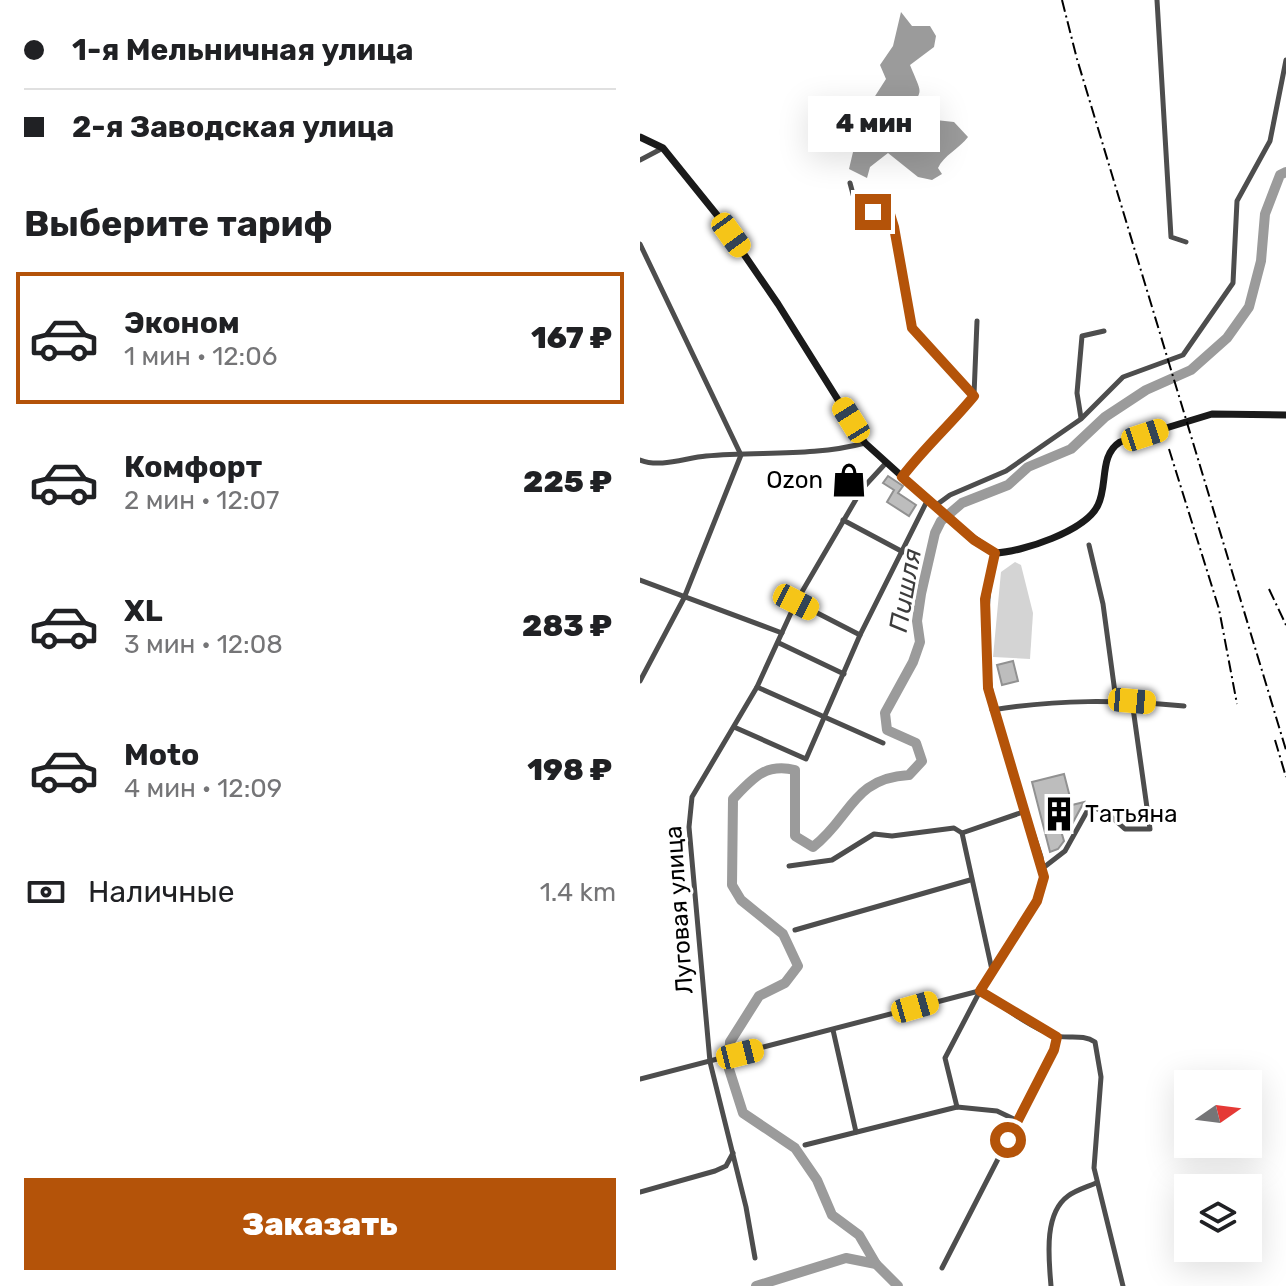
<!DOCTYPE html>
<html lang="ru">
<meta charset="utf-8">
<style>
:root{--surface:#fff;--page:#f6f6f6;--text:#202124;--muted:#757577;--line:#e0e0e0;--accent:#b45309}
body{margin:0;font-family:Rubik,sans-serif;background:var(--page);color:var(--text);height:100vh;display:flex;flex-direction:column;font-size:30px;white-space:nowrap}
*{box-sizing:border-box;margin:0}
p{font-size:26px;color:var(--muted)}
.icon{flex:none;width:44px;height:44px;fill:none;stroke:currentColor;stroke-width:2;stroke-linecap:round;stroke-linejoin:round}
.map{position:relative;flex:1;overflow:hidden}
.sheet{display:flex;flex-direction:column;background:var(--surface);width:640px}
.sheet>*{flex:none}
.guide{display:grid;align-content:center;height:176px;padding:0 24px;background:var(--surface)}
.needle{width:52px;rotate:76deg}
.fabs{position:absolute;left:534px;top:1070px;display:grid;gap:16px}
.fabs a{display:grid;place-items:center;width:88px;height:88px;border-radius:0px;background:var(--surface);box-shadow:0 8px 32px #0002;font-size:40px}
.end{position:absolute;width:36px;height:36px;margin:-18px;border:10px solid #b45309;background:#fff;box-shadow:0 0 0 4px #fff}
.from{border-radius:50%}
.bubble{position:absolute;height:56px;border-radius:0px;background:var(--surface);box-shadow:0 8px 32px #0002;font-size:26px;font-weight:800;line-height:56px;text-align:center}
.car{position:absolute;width:24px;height:48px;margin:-24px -12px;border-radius:10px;box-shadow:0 0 6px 2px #0007;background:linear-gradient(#f5c518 24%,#345 0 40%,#f5c518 0 76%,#345 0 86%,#f5c518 0)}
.guide b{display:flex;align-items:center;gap:28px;height:76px;font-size:30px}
.guide b+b{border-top:2px solid var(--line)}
.guide i{width:20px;height:20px;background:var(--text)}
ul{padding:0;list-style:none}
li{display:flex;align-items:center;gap:24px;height:132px;margin:0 16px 12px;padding:0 8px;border:4px solid transparent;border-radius:0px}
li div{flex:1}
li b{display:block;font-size:30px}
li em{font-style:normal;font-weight:800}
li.selected{border-color:var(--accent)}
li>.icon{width:72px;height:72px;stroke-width:1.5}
h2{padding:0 24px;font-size:36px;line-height:96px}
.pay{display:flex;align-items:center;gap:20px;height:88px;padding:0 24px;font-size:30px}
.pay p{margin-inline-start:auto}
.cta{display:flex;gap:16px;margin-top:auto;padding:16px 24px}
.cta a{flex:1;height:92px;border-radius:0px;background:var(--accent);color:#fff;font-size:32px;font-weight:800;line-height:92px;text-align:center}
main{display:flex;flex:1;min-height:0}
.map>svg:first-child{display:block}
.green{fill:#d4d4d4}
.water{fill:#9b9b9b}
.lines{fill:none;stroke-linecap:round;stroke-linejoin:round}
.river{stroke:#9b9b9b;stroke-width:10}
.building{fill:#bdbdbd;stroke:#919191;stroke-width:2}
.minor{stroke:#4d4d4d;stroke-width:5}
.secondary{stroke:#1a1a1a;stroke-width:7}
.rail{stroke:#000;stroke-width:2;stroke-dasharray:12 4 2 4;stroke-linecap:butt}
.route{stroke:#b45309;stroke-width:10}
.labels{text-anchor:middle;stroke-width:6;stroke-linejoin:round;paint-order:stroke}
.poi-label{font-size:24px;fill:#000;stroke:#fff;text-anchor:end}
.street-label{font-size:24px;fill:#000;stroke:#fff}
.water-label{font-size:26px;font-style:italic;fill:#3c3c3c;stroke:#fff}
</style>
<main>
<section class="sheet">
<div class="guide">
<b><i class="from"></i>1-я Мельничная улица</b>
<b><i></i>2-я Заводская улица</b>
</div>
<h2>Выберите тариф</h2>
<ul>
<li class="selected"><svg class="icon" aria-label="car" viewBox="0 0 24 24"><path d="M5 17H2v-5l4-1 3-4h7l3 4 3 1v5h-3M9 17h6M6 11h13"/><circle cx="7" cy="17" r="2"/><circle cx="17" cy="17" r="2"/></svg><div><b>Эконом</b><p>1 мин · 12:06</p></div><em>167 ₽</em></li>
<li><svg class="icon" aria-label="car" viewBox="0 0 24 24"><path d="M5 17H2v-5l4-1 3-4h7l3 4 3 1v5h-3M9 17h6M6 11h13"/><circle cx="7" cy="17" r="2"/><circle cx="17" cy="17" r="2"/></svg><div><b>Комфорт</b><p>2 мин · 12:07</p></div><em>225 ₽</em></li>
<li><svg class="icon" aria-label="car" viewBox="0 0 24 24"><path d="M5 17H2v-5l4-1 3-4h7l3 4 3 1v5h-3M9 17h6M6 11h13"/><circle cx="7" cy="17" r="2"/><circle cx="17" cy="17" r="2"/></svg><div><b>XL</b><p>3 мин · 12:08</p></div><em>283 ₽</em></li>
<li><svg class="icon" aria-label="car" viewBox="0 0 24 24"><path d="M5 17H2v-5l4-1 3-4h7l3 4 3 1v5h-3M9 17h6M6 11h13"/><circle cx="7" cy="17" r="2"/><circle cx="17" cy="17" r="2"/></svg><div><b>Moto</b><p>4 мин · 12:09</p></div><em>198 ₽</em></li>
</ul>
<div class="pay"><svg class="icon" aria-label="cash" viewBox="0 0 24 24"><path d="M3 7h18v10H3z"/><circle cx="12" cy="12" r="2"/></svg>Наличные<p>1.4 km</p></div>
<div class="cta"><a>Заказать</a></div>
</section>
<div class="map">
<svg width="646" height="1286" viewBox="0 0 646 1286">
<rect width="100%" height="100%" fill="#fff"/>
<path class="green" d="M375 562 381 565 393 613 390 659 353 657 361 572Z"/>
<path class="water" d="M261 12 272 26H290L296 36 294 47 270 65C285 101 281 85 268 117L314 122 328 137C320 148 303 156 298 168L302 174 292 180 278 177 248 153 230 167 227 178 209 169 221 118 246 79 240 65 253 46Z"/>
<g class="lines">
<g class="river">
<path d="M236 1264 219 1235 192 1215 177 1180 155 1148 103 1113 89 1069 90 1042 119 996 145 983 158 966 143 934 101 900 92 885 93 799C113 778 125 763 155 770V836L173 847C211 818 212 778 269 775L282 761 276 743 247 730 245 713 273 662 280 642 277 621 281 594 295 533 301 521 322 503 368 485 388 467 431 449 465 417 506 390 551 370 587 338 609 307 621 261 625 214 640 175 646 172"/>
<path d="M116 1286 206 1258 236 1264 258 1286"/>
</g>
</g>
<g class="building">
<path d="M248 476 263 486 258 493 276 505 269 516 247 502 254 490 243 483Z"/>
<path d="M373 661 378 681 362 685 357 665Z"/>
<path d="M424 774 432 805 444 802 431 826 427 822 419 824 424 841 418 849 410 852 392 782Z"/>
</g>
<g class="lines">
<g class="minor">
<path d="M517 0 531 237 546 242"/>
<path d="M0 160 23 148"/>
<path d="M210 183 217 209 250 214 272 328 334 396 262 476"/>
<path d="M0 244 101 455 44 598 0 681"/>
<path d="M334 395 337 321"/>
<path d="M441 418 437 393 442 336 464 331"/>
<path d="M0 460C20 468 45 458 66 456 120 451 173 457 225 443"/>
<path d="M295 506 310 495 366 471 441 419 483 377 543 355 593 283 597 201 630 141 646 60"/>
<path d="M203 520 263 552"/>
<path d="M449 545 463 604 476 700"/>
<path d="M0 580 142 633"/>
<path d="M156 602 220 635"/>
<path d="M139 643 204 674"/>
<path d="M117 687 243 743"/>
<path d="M352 710C420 699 477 700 544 706"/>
<path d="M94 727 166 759 220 635 288 499"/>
<path d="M322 833 352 970"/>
<path d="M149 866 192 860 234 834 252 836 314 828 322 833 386 811"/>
<path d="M403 868 425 851 450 806 467 813 485 829H510L492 701"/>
<path d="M155 930 330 880"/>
<path d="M340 991C363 1006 386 1025 412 1035 426 1040 442 1033 455 1042L461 1077 454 1168 483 1286"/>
<path d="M193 1030 216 1132"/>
<path d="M0 1079 339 991"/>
<path d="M317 1107 305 1058 340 991 397 901 404 877 401 857C364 743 329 676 355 553"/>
<path d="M165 1145 317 1107 357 1111 378 1121"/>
<path d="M0 1192 75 1171 86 1166 93 1153"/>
<path d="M115 1258 106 1207 70 1062 49 827 52 797 117 687 156 602 222 489 245 464"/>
<path d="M302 1268 414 1050 417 1037"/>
<path d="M411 1286C409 1260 403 1214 428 1196 436 1190 447 1187 456 1183"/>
</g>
<path class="secondary" d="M0 137 23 148 77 215 138 304 225 443 318 527 355 553C382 552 446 531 458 505 468 485 459 455 480 442L572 414 646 415"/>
<g class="rail">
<path d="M422 0 437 59 646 750"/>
<path d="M529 449 579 609 597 704"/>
<path d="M629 589 646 625"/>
<path d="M635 740 646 777"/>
</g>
</g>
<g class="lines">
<path class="route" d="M233 212 250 214 254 227 272 328 334 396C311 424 284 448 262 477L334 540 355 553 345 599 348 688 404 877 397 901 340 991 417 1037 414 1050 368 1140"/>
</g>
<defs>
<g id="shop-bare" transform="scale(2.76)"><path d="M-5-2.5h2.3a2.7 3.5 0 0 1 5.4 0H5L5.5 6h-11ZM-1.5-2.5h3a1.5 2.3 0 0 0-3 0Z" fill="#000" stroke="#fff" stroke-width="2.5" paint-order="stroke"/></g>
<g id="building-bare" transform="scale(2.76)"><path d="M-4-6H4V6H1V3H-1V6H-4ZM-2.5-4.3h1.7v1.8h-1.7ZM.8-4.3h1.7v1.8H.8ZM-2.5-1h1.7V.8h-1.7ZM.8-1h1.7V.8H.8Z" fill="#000" stroke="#fff" stroke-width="2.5" paint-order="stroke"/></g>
</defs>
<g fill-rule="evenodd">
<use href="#shop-bare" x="209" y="480"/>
<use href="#building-bare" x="419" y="814"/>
</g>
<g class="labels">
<g class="poi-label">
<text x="183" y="488">Ozon</text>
<text x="445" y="822" text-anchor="start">Татьяна</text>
</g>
<g class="street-label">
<text transform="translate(39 910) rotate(-94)" y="8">Луговая улица</text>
</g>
<g class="water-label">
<text transform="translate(265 590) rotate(-80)" y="9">Пишля</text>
</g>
</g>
</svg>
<div class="fabs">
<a><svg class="needle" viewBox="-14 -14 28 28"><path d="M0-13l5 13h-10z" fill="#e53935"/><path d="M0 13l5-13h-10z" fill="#757577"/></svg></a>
<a><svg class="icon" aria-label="layers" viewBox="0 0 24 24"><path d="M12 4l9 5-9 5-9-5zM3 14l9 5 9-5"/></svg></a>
</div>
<i class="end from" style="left:368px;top:1140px"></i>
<i class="end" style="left:233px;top:212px"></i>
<div class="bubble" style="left:168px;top:96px;width:132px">4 мин</div>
<i class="car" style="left:91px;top:235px;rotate:144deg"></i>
<i class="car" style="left:211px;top:420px;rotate:328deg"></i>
<i class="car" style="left:505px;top:435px;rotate:72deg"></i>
<i class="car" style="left:156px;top:602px;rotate:117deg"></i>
<i class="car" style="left:492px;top:701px;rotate:95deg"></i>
<i class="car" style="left:275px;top:1007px;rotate:74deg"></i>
<i class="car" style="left:100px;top:1054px;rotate:76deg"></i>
</div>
</main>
